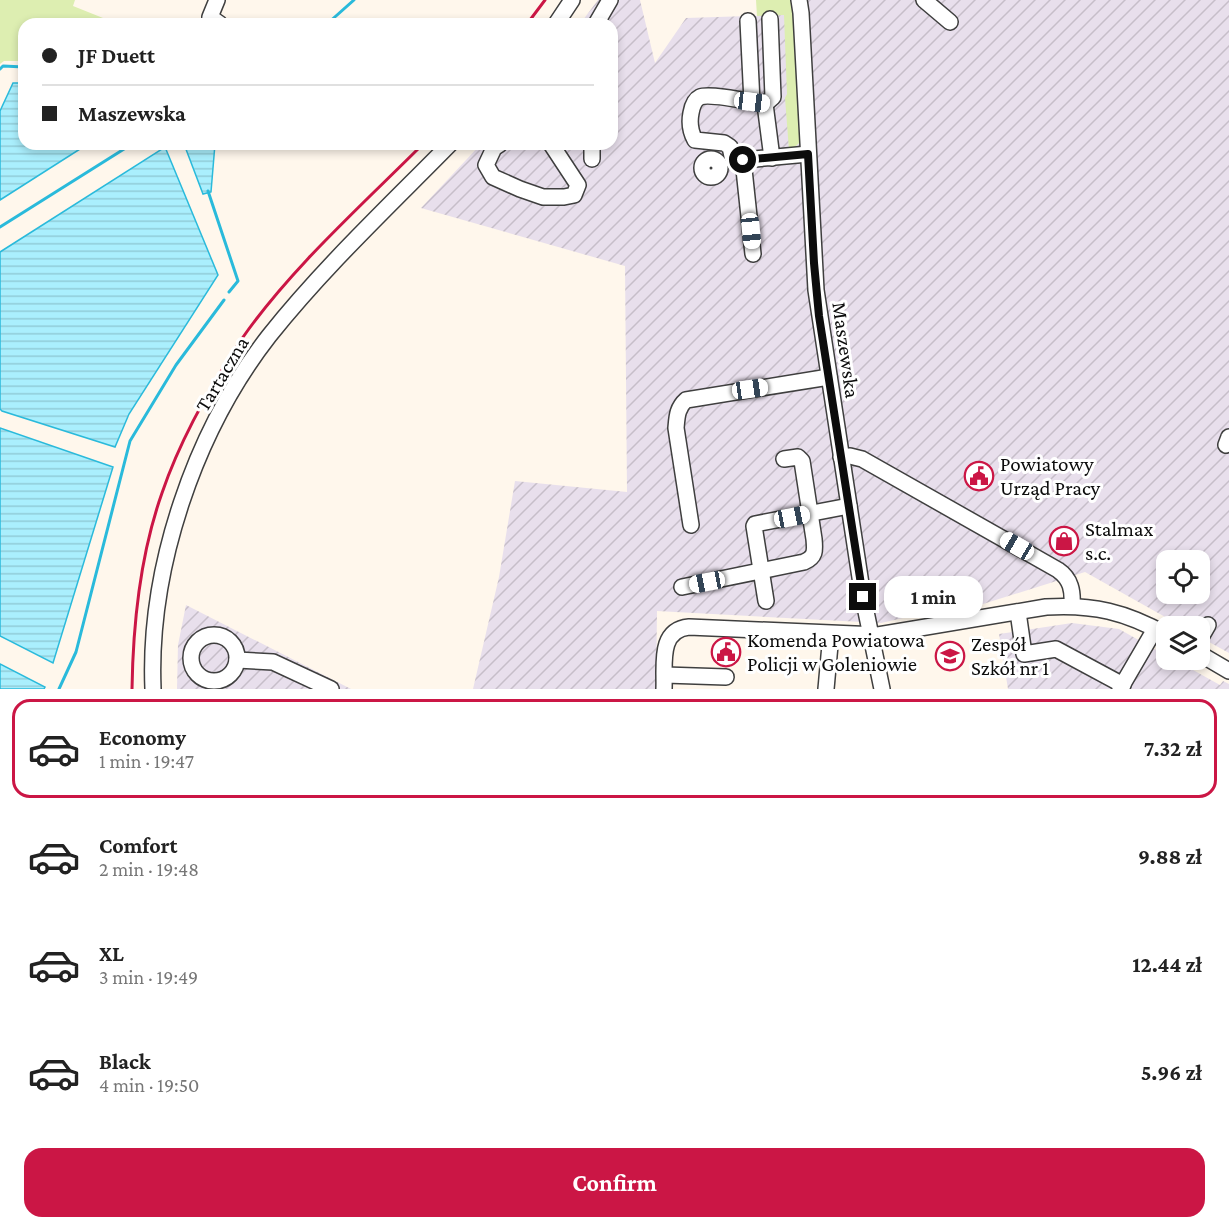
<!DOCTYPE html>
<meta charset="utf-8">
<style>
:root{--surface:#fff;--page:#f2f2f2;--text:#222;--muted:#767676;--line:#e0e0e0;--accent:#cb1645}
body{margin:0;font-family:"Crimson Pro",serif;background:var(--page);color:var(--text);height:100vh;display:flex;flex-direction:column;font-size:22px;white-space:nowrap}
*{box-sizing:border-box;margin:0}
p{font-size:20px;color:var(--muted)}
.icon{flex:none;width:33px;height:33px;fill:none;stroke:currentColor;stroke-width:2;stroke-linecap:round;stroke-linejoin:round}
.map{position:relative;height:689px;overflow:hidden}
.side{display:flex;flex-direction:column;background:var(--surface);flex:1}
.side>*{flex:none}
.banner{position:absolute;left:18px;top:18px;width:600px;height:132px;border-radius:18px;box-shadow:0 3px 9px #0003;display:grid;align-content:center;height:132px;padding:0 24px;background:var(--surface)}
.controls{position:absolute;left:1156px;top:550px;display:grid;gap:12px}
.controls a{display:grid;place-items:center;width:54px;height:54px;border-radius:12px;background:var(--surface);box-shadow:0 3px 9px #0003;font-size:30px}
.end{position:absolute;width:27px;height:27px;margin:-14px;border:8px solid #0c0c0c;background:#fff;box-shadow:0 0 0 3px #fff}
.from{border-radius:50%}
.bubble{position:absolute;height:42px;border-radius:18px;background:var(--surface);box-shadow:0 3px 9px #0003;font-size:20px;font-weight:700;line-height:42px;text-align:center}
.car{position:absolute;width:18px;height:36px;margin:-18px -9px;border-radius:8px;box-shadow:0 0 4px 2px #0007;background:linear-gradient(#fff 24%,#345 0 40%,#fff 0 76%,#345 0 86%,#fff 0)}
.banner b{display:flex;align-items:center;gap:21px;height:57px;font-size:22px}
.banner b+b{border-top:2px solid var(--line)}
.banner i{width:15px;height:15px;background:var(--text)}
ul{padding:10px 0 0;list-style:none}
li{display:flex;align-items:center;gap:18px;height:99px;margin:0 12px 9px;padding:0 12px;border:3px solid transparent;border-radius:18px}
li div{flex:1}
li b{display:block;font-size:22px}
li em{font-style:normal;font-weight:700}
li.on{border-color:var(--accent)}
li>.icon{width:54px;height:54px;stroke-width:1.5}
.button{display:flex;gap:12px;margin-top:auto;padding:12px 24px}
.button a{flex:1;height:69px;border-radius:18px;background:var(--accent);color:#fff;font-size:24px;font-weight:700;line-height:69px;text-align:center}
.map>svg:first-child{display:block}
.industrial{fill:url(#industrial-furrows);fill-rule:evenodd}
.grass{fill:#ddeeb1}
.water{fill:url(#water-rules);stroke:#2abadb;stroke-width:1.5}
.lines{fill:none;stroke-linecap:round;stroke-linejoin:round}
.stream{stroke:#2abadb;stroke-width:3}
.minor-casing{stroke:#3f3f3f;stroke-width:18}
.minor{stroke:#fff;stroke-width:15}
.rail{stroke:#cb1645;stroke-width:3}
.route{stroke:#0c0c0c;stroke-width:8}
.labels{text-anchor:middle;stroke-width:6;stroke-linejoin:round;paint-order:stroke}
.street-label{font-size:21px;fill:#0c0c0c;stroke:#fff}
.poi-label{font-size:21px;fill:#0c0c0c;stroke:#fff;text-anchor:start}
</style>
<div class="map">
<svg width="1229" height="689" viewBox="0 0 1229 689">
<defs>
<pattern id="industrial-furrows" width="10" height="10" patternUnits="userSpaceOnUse" patternTransform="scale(1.5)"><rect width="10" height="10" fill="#e8dfec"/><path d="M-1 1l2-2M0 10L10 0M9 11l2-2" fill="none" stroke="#c6bec9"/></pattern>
<pattern id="water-rules" width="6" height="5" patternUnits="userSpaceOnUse" patternTransform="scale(1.5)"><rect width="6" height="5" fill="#aaeffd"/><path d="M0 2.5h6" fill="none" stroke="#91ccd8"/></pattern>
</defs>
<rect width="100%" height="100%" fill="#fff7ec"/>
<g class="industrial">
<path d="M598 0H640L655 63 686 18 784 15 807 0H1229V653L1200 637V627H1183L1085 572 967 609 956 606 881 623 657 611 656 689H473L499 577 515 481 627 492 625 266 421 208 481 144H612V24H580ZM1167 561H1200V594H1167Z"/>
<path d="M186 605 351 689H177L178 645Z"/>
<path d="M1072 623 1119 629 1167 656V660H1175L1220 685 1223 681 1229 684V689H1008L999 634Z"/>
</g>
<g class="grass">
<path d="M0 0H75L73 6 118 24H24V61H4L0 64Z"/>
<path d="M756 0H793L802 133 800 142 791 151 789 150 785 98 787 94 784 15 757 16Z"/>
</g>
<g class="water">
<path d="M13 83H24V144H88L0 200V111Z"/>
<path d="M184 144H215L211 192 203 194Z"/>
<path d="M165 147 218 275 129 414 115 447 2 411 0 409V252Z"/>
<path d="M0 428 113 467 53 663 0 636Z"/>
<path d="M0 664 45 687 44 689H0Z"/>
</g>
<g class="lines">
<g class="stream">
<path d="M327 24 354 0"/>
<path d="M0 69 3 66 24 67"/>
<path d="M208 191 238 281 229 292"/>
<path d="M0 227 132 144"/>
<path d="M59 689 76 652 130 441 176 365 224 300"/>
</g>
<g class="minor-casing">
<g id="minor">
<path d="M217 0 210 17 220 24"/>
<path d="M799 0 801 13 816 290 863 597 882 689"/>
<path d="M924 0 950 22"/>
<path d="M748 21 752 102"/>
<path d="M556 24 572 0"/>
<path d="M596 24 610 0"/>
<path d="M765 104 773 97 770 19"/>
<path d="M500 144 494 148 486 165 493 177 520 189 543 197H564L574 195 578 185 551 144"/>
<path d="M772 158 765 104C752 102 710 93 700 97 694 100 692 107 691 113 689 123 690 131 695 140L724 143 730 147 733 161 808 154"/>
<path d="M592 159V144"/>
<circle cx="711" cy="168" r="9"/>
<path d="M743 160 753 254"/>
<path d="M1226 445 1229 437"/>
<path d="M841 457 850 456 862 459 1058 570C1071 579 1073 591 1072 606"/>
<path d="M691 525 676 428C677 417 677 408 686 400L829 377"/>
<path d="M682 587 804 562C816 557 815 550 814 539L802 461 798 457 784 459"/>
<path d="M766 601 754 526 755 524 849 506"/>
<path d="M1018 612 1024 654 1056 649 1123 685"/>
<circle cx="214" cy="658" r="23"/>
<path d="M1200 639 1208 625"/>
<path d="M1200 654 1229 671"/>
<path d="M237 660 273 662 331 689"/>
<path d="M665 675 726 677"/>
<path d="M153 689C148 568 195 431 269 336 324 267 389 206 450 144"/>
<path d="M664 689C665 665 658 630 689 627L878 635 1046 607C1093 604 1126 612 1167 635"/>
<path d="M826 689 831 634"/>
<path d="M1120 689 1155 629"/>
</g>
</g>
<use href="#minor" class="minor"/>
<g class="rail">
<path d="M527 24 545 0"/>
<path d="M132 689C133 623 140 555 162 493 180 440 210 387 241 340 290 269 362 205 423 144"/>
</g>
</g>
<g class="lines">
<path class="route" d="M743 160 808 154 814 263 819 316 863 597"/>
</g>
<defs>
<g id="civic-ring" transform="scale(1.5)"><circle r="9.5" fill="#fff" stroke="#cb1645" stroke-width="1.5"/><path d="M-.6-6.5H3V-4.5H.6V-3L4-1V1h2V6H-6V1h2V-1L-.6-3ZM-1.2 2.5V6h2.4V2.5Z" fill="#cb1645"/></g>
<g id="shop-ring" transform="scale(1.5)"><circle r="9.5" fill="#fff" stroke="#cb1645" stroke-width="1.5"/><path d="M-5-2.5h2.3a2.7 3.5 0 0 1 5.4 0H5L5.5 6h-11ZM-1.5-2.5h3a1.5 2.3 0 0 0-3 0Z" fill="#cb1645"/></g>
<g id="school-ring" transform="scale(1.5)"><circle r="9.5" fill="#fff" stroke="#cb1645" stroke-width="1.5"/><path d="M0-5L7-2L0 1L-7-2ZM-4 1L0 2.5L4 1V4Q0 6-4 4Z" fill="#cb1645"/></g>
</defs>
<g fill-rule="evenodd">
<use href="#civic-ring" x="979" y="476"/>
<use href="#shop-ring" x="1064" y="541"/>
<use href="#civic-ring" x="726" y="652"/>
<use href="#school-ring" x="950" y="656"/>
</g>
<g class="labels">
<g class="street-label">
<text transform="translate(846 350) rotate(82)" y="7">Maszewska</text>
<text transform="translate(222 374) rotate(-59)" y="7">Tartaczna</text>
</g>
<g class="poi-label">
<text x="1000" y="471">Powiatowy<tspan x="1000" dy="24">Urząd Pracy</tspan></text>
<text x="1085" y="536">Stalmax<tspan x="1085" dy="24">s.c.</tspan></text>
<text x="747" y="647">Komenda Powiatowa<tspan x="747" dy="24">Policji w Goleniowie</tspan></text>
<text x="971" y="651">Zespół<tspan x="971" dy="24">Szkół nr 1</tspan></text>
</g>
</g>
</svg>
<div class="controls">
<a><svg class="icon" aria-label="locate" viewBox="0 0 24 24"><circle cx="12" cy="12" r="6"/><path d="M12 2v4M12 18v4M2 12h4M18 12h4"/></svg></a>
<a><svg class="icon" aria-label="layers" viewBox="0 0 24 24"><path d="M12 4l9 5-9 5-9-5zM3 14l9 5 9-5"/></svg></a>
</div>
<i class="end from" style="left:743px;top:160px"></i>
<i class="end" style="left:863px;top:597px"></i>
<div class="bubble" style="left:884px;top:576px;width:99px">1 min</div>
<i class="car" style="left:752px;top:102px;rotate:97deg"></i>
<i class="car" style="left:751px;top:231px;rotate:174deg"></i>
<i class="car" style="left:750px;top:389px;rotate:82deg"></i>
<i class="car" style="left:792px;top:517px;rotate:79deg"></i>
<i class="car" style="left:1017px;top:546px;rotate:300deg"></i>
<i class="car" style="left:707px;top:582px;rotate:259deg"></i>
<div class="banner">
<b><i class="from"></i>JF Duett</b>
<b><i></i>Maszewska</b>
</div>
</div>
<section class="side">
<ul>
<li class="on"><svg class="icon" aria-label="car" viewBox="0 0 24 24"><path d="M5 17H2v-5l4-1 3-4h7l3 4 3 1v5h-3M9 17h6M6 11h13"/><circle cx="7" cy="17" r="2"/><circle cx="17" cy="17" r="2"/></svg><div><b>Economy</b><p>1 min · 19:47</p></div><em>7.32 zł</em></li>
<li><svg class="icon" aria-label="car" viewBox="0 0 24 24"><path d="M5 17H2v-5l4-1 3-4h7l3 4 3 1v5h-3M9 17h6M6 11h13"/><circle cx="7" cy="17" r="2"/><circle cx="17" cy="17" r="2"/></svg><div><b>Comfort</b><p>2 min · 19:48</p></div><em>9.88 zł</em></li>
<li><svg class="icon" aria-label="car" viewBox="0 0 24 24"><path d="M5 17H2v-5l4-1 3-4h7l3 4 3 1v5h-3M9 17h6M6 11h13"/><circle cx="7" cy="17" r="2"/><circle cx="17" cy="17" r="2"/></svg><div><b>XL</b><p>3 min · 19:49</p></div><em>12.44 zł</em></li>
<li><svg class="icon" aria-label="car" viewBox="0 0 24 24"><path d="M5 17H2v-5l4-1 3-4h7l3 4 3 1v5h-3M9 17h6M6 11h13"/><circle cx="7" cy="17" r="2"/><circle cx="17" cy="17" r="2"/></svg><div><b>Black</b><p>4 min · 19:50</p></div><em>5.96 zł</em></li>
</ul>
<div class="button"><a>Confirm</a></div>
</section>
